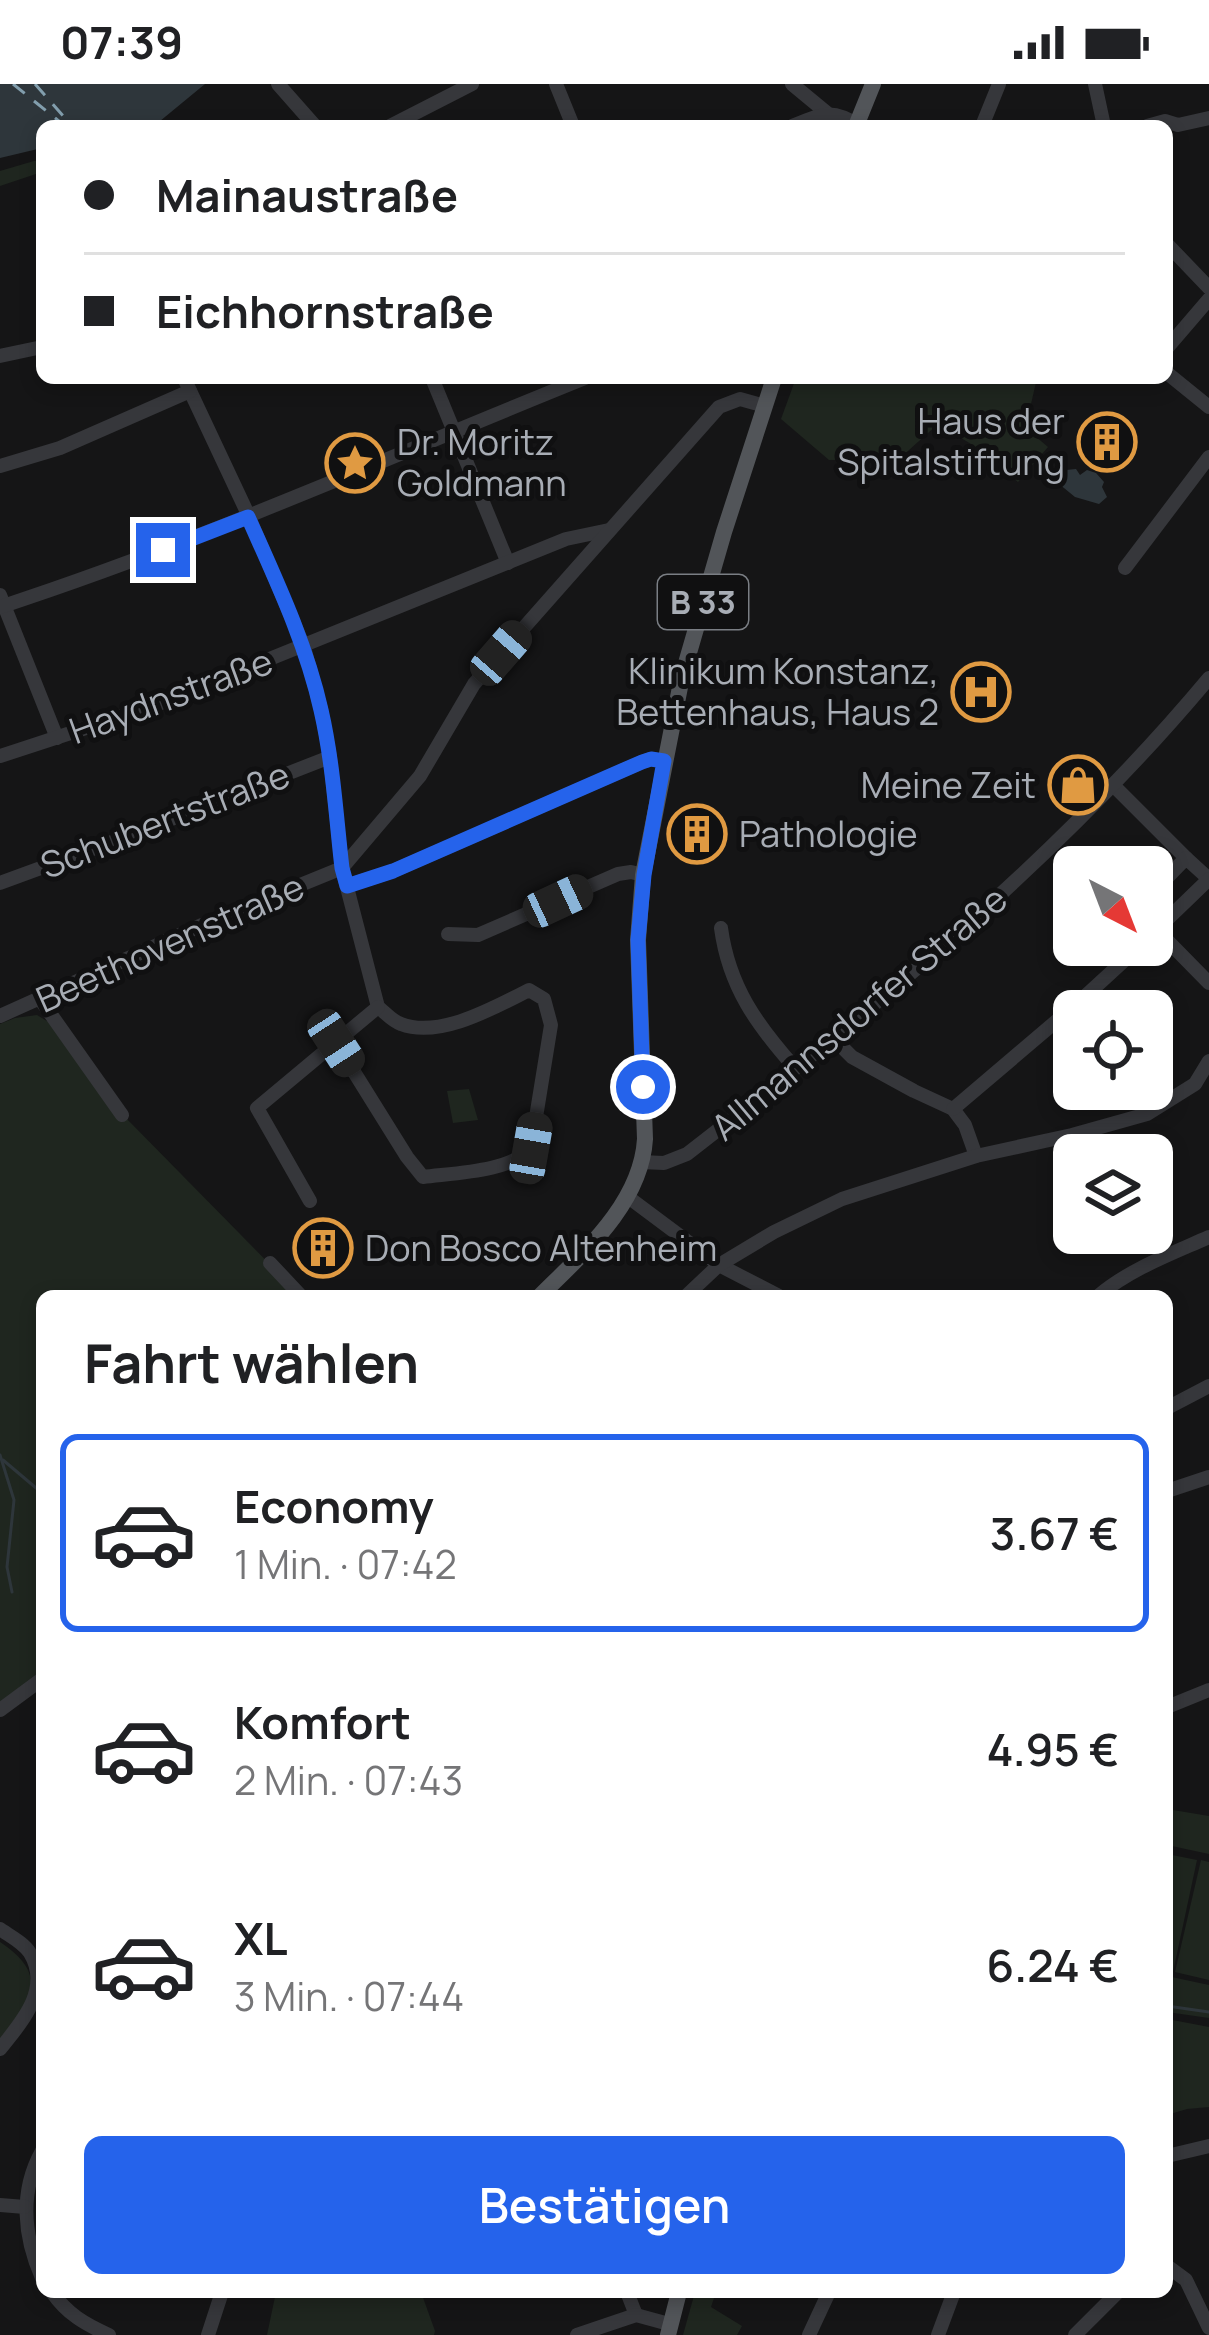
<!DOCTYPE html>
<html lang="de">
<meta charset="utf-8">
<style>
:root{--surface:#fff;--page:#f2f2f2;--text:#202124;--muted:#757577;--line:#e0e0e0;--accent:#2563eb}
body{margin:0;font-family:Manrope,sans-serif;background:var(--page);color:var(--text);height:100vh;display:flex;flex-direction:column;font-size:45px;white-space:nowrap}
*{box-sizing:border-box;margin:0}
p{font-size:39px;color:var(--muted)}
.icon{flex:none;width:66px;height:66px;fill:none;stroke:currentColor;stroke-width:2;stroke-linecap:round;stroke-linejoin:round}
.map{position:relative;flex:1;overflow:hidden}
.panel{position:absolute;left:36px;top:1206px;width:1137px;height:1008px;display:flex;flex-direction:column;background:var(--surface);border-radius:18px;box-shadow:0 6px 18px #0003}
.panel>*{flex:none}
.banner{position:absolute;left:36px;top:36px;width:1137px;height:264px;border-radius:18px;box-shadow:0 6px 18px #0003;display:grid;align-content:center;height:264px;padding:0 48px;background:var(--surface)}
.needle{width:78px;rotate:138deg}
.fabs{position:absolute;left:1053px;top:762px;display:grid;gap:24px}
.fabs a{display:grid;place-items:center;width:120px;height:120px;border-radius:18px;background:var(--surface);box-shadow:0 6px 18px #0003;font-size:60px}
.end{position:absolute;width:54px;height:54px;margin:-27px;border:15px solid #2563eb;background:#fff;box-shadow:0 0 0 6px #fff}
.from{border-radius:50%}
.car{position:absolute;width:36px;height:72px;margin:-36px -18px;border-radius:15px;box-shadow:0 0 9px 3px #0007;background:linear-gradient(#222 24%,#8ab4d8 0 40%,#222 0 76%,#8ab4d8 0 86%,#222 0)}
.banner b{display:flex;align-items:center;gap:42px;height:114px;font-size:45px}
.banner b+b{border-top:3px solid var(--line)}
.banner i{width:30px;height:30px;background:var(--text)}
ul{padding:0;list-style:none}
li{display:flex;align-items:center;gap:36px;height:198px;margin:0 24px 18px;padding:0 24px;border:6px solid transparent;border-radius:18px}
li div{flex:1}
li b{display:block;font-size:45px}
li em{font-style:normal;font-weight:600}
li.active{border-color:var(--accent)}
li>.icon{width:108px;height:108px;stroke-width:1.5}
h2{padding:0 48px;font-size:54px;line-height:144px}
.action{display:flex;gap:24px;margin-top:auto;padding:24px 48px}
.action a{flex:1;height:138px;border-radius:18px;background:var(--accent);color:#fff;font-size:48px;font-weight:600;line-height:138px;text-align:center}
.status{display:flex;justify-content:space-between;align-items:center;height:84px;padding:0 60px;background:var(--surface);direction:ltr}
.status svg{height:33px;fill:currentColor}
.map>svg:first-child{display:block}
.green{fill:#1f261f}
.water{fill:#2e363b}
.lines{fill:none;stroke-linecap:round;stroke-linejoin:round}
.stream{stroke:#2e363b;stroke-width:3}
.ferry{stroke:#829ead;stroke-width:3;stroke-dasharray:15 12;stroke-linecap:butt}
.minor{stroke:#36373b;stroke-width:14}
.major{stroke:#525559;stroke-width:16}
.route{stroke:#2563eb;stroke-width:15}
.labels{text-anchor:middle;stroke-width:10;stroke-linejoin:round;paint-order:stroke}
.shield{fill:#101011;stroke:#7a7e84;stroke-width:3}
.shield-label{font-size:33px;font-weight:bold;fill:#a8adb5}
.poi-label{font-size:36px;fill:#a8adb5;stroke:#101011;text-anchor:end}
.street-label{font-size:36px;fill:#a8adb5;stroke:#101011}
</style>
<div class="status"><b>07:39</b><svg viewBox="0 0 49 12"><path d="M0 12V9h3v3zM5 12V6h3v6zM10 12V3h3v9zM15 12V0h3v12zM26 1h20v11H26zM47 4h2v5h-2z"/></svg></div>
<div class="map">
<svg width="1209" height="2251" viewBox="0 0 1209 2251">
<rect width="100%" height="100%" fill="#151516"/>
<g class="green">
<path d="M34 77H42V88L0 102V87Z"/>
<path d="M796 294H1037L1031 320 1021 340 1048 363 1018 398 971 360 938 340 899 375 829 376 781 335Z"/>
<path d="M37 931 50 939 123 1031 301 1212H42V1595L0 1626V940L15 934Z"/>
<path d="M469 1005 478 1036 453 1039 447 1007Z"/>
<path d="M1167 1725 1209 1732V1770L1167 1761Z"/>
<path d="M1167 1770 1197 1776 1173 1888 1167 1887Z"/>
<path d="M1201 1776 1209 1778V1896L1175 1888Z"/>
<path d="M0 1858C51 1892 31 1917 0 1956Z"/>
<path d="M1167 1892 1209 1901V1934L1167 1928Z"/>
<path d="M1167 1935 1209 1943V2023L1187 2025 1167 2031Z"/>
<path d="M276 2208H421L435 2247 434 2251H267Z"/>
<path d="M695 2208H716L711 2223 742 2242 737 2251H683Z"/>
</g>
<g class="water">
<path d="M0 0H205L154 42H42V64L0 74Z"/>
<path d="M1076 385 1080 391 1087 386 1096 389 1104 398 1102 403 1107 413 1099 420 1075 413 1053 395 1066 386Z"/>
</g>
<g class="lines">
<g class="stream">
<path d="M0 1371 14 1416 7 1483 12 1508"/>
<path d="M3 1376 42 1409"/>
<path d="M1167 1922 1209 1928"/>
</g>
<g class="ferry">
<path d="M13 0 65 42"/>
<path d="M35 0 72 42"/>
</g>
<g class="minor">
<path d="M278 0 315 42"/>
<path d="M556 0 573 42"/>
<path d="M792 0 827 29"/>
<path d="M1095 0 1104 42"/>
<path d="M390 42 472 0"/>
<path d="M792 42C821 31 831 23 859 42"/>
<path d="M982 42 999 0"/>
<path d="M1147 42 1165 37 1178 41 1209 34"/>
<path d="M1167 160 1209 204"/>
<path d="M1167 264 1209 215"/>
<path d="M0 272 42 263"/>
<path d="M1167 289 1209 323"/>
<path d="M184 294 246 426 304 563 321 625 330 673 342 784 378 923"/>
<path d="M432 294 508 479"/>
<path d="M0 382 60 364 190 307"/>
<path d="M1125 484 1209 373"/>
<path d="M0 511 57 654"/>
<path d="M0 523C199 458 391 372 585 294"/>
<path d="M0 672 156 621 566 455 609 446"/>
<path d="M1113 701 1186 774"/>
<path d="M0 799 128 752 330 673"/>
<path d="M347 802 393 787 642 678 651 675 664 677"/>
<path d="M1152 809 1186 774 1209 795"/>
<path d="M1152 841 1209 899"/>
<path d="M721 844C729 903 757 941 795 984"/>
<path d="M448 850 478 851 618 790 631 788 643 791"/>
<path d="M1152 850 1209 795"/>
<path d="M40 915 122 1031"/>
<path d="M0 932 202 841 342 784 420 692 474 600 719 323 740 315 765 322"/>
<path d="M834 955 852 973 914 1007 953 1025 965 1041 976 1072"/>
<path d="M336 959 407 1073 423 1093C453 1089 511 1088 531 1064L551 941 544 915 529 906C495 923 440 955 401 940 392 937 386 929 378 923"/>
<path d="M953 1025 1080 917 1141 861"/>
<path d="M641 1078 664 1079 687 1070C874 925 1057 776 1209 594"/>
<path d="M628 1113 719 1181 779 1212"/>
<path d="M310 1117 257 1024 378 923"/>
<path d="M270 1179 301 1212"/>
<path d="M686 1212 719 1181 774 1148 842 1115 976 1072 1072 1051 1147 1030 1195 1000 1209 977"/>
<path d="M1098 1212C1130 1185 1171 1170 1209 1153"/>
<path d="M1167 1324 1209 1302"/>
<path d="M1167 1407 1209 1393"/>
<path d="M1167 1623 1209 1606"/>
<path d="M0 1626 42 1595"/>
<path d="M0 1845C10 1852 24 1859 30 1869 52 1905 21 1939 0 1965"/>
<path d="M42 2067C19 2108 24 2153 42 2194"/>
<path d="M1167 2072 1209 2062"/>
<path d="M0 2121 25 2123"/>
<path d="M1167 2182 1186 2196 1209 2244"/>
<path d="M52 2208C67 2230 85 2240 109 2251"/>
<path d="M627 2208 636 2231"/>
<path d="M208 2251 222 2208"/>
<path d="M577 2251 636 2231 669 2240"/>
<path d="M809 2251 829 2208"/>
<path d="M938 2251 954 2208"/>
<path d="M1075 2251 1118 2208"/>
</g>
<g class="major">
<path d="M856 42 873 0"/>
<path d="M540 1212C583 1169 641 1120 645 1055L638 856 643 791 682 593 724 448 774 294"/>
<path d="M668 2251 679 2208"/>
</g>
</g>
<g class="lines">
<path class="route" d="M163 466 248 433C276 496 306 559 321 626 333 678 336 732 342 784L347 802 393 787 642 678 651 675 664 677 644 791 638 856 643 1003"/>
</g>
<defs>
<g id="building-ring" transform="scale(3)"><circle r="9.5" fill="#101011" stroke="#e09a42" stroke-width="1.5"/><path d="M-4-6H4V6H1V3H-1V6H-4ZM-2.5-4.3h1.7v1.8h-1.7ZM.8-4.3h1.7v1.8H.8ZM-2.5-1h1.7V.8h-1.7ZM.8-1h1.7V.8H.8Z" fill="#e09a42"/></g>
<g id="sight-ring" transform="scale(3)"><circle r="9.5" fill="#101011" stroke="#e09a42" stroke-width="1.5"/><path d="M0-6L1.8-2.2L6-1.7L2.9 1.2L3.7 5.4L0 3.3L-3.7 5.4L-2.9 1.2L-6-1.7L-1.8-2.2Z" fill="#e09a42"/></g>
<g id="hospital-ring" transform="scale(3)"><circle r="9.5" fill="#101011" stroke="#e09a42" stroke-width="1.5"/><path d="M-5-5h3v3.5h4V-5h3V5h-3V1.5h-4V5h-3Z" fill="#e09a42"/></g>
<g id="shop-ring" transform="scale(3)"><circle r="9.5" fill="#101011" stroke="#e09a42" stroke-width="1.5"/><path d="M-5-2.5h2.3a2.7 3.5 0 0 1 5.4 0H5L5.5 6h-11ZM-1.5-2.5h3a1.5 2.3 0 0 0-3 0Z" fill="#e09a42"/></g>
</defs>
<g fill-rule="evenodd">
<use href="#building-ring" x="1107" y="358"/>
<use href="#sight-ring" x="355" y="379"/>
<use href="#hospital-ring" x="981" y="608"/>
<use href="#shop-ring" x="1078" y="701"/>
<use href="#building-ring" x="697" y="750"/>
<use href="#building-ring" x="323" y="1164"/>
</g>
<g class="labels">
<rect class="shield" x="658" y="491" width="90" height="54" rx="9"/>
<g class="shield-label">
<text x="703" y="530">B 33</text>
</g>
<g class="poi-label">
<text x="1065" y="350">Haus der<tspan x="1065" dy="41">Spitalstiftung</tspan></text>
<text x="397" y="371" text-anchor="start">Dr. Moritz<tspan x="397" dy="41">Goldmann</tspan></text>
<text x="939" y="600">Klinikum Konstanz,<tspan x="939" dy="41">Bettenhaus, Haus 2</tspan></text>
<text x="1036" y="714">Meine Zeit</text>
<text x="739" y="763" text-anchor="start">Pathologie</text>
<text x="365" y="1177" text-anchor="start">Don Bosco Altenheim</text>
</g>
<g class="street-label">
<text transform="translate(171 612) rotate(-20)" y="13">Haydnstraße</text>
<text transform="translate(165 736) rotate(-21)" y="13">Schubertstraße</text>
<text transform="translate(170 859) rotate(-24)" y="13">Beethovenstraße</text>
<text transform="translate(859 929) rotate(-40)" y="13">Allmannsdorfer Straße</text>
</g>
</g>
</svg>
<div class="fabs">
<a><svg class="needle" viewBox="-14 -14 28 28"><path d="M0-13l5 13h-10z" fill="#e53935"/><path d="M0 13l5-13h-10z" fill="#757577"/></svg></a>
<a><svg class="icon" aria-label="locate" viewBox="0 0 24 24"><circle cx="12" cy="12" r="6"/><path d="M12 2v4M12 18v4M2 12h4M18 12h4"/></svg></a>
<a><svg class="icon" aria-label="layers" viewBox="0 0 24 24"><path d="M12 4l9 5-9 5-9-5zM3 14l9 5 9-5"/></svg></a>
</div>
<i class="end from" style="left:643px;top:1003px"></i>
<i class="end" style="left:163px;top:466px"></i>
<i class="car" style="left:501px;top:569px;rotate:41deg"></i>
<i class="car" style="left:558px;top:817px;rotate:65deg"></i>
<i class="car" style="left:336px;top:959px;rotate:147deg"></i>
<i class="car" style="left:531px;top:1064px;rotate:10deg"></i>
<div class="banner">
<b><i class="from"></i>Mainaustraße</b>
<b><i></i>Eichhornstraße</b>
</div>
<section class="panel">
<h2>Fahrt wählen</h2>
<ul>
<li class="active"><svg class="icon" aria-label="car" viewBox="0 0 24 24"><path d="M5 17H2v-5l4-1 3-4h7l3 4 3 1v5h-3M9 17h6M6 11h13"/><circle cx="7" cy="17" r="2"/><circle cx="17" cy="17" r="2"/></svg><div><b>Economy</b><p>1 Min. · 07:42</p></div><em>3.67 €</em></li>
<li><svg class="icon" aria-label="car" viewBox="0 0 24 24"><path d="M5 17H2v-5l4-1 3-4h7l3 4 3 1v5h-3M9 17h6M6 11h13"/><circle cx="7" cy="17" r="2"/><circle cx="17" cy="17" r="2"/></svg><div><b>Komfort</b><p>2 Min. · 07:43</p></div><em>4.95 €</em></li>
<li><svg class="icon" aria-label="car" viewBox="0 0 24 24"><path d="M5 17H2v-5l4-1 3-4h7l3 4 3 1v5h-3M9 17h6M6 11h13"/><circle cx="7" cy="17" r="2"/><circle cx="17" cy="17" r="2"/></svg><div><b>XL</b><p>3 Min. · 07:44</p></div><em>6.24 €</em></li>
</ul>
<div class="action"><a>Bestätigen</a></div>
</section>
</div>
